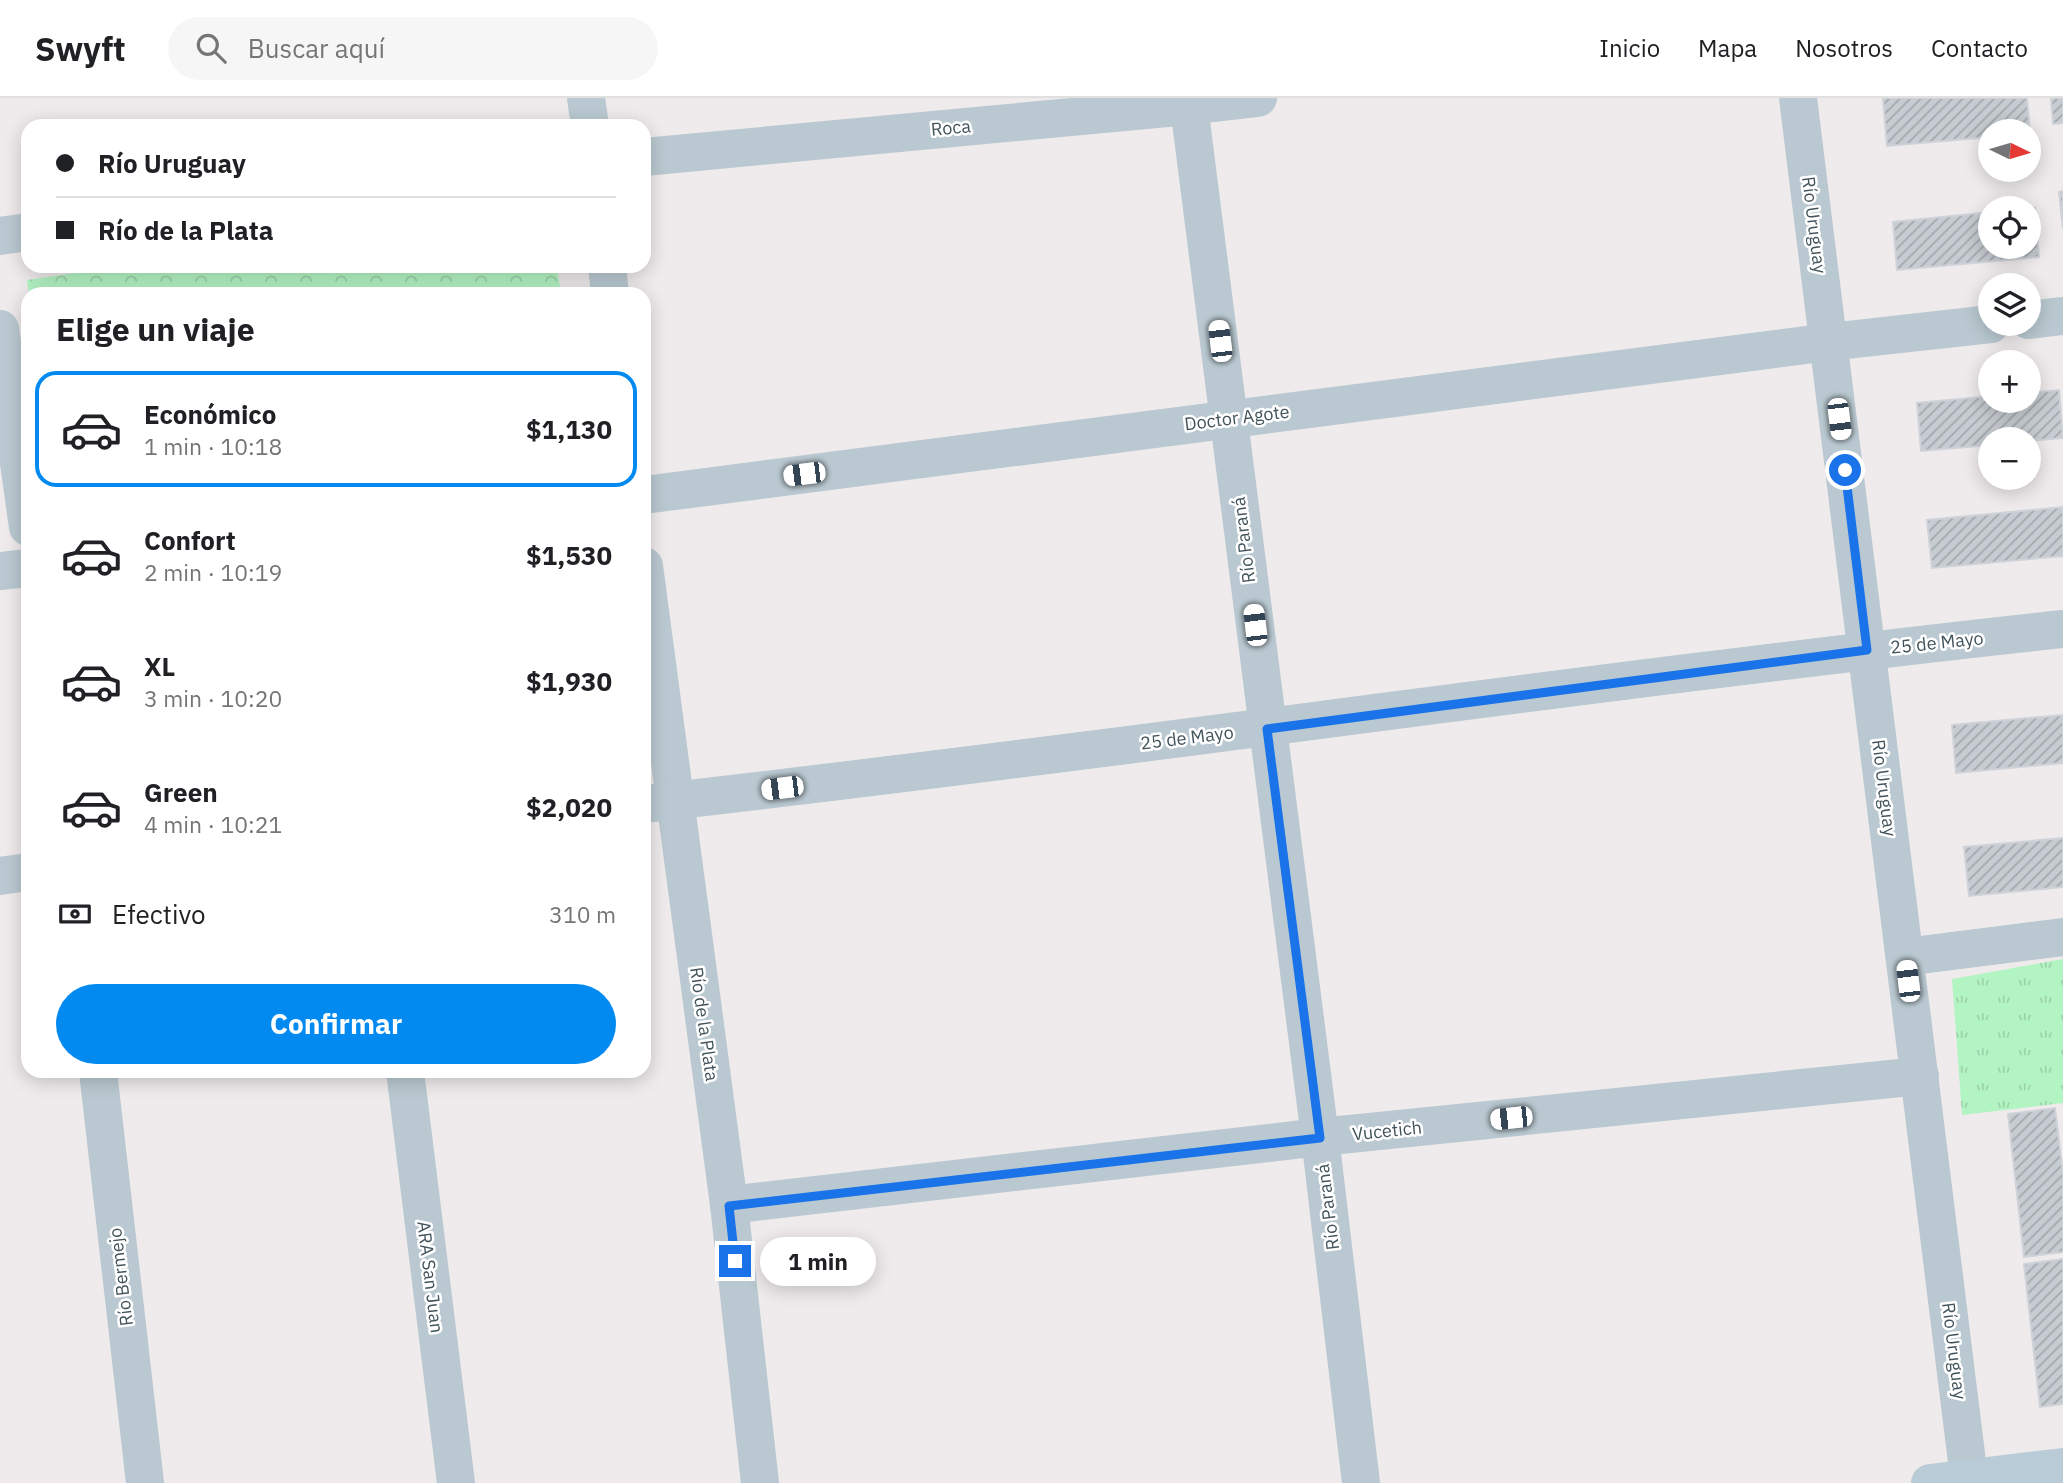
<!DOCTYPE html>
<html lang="es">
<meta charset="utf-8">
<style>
:root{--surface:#fff;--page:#f6f6f6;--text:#202124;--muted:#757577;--line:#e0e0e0;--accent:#038af1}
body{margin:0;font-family:"IBM Plex Sans",sans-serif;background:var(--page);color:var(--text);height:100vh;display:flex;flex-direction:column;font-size:26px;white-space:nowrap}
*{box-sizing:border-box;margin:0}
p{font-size:23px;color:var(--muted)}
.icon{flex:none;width:38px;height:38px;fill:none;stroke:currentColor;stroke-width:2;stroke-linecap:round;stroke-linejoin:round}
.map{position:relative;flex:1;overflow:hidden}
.drawer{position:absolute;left:21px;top:189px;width:630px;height:791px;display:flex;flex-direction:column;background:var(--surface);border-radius:21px;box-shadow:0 4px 18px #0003}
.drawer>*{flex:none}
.top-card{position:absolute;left:21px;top:21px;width:630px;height:154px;border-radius:21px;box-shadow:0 4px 18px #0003;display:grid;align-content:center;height:154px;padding:0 35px;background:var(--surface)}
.needle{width:46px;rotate:95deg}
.fabs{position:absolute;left:1978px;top:21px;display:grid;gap:14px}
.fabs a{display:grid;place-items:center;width:63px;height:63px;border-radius:50%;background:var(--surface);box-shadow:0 4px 18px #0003;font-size:35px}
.end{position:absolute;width:32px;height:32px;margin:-16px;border:9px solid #1a73e8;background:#fff;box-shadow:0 0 0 4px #fff}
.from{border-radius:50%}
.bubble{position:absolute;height:49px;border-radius:24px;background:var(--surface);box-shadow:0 4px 18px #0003;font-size:23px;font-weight:700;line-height:49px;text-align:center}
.car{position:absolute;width:21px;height:42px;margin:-21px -10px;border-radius:9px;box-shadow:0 0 5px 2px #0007;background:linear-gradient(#fff 24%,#345 0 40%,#fff 0 76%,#345 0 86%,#fff 0)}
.top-card b{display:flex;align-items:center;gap:24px;height:66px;font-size:26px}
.top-card b+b{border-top:2px solid var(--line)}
.top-card i{width:18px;height:18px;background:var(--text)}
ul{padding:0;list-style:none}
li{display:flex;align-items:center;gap:21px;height:116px;margin:0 14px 10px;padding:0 21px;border:4px solid transparent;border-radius:21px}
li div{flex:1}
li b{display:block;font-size:26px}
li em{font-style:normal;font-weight:700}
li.current{border-color:var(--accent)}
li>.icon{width:63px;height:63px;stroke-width:1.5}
h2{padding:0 35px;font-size:32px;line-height:84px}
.pay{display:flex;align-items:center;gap:18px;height:77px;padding:0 35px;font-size:26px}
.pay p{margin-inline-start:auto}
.button{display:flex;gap:14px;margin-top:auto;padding:14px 35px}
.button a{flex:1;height:80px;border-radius:42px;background:var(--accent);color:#fff;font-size:28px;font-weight:700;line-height:80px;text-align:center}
header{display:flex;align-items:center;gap:42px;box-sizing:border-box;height:98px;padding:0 35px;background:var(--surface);border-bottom:2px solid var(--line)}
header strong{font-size:33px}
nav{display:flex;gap:38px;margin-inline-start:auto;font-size:24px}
.search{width:490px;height:63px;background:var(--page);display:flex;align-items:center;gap:18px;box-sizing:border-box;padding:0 24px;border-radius:38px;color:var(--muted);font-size:26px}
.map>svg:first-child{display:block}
.grass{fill:url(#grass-tufts)}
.park{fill:url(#park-crowns)}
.building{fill:url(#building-hatch);stroke:#cfd3d9;stroke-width:2}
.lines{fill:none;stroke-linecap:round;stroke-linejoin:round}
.street{stroke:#bac9d1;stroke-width:38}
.secondary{stroke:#b9cbd6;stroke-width:38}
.route{stroke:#1a73e8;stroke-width:9}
.labels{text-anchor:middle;stroke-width:5;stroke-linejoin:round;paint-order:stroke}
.street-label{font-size:18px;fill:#42535b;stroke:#fff}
</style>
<header>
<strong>Swyft</strong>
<div class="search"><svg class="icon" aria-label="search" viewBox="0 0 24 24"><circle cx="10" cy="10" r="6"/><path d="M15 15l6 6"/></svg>Buscar aquí</div>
<nav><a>Inicio</a><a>Mapa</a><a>Nosotros</a><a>Contacto</a></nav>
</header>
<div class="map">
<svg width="2063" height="1385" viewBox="0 0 2063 1385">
<defs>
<pattern id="grass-tufts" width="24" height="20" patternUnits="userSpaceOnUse" patternTransform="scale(1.75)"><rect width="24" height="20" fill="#b3f4c3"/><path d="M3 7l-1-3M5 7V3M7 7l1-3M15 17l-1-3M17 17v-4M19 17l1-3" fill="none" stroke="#9bd3aa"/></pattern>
<pattern id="park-crowns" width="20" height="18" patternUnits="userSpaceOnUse" patternTransform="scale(1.75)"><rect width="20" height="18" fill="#b3f4c3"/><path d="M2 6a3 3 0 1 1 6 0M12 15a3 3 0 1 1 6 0" fill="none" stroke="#9bd3aa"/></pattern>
<pattern id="building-hatch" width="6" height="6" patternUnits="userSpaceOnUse" patternTransform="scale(1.75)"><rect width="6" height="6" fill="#c7ccd2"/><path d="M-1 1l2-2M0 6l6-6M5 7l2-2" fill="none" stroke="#a3a8ad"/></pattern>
</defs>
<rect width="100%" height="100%" fill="#efebec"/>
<path class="grass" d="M2063 861V1005L1962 1017 1952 881Z"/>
<path class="park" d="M123 168H557L561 196H29L27 182Z"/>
<g class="building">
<path d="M1883 0H2027L2030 35 1990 33V39L1887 48Z"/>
<path d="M2051 0H2063V25L2053 26Z"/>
<path d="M2063 93V131L2059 94Z"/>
<path d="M2035 110 2039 159 1897 172 1893 124 1990 114V149H2028V111Z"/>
<path d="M2059 292 2063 340 2028 343V341H1990V347L1921 353 1917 305 1990 298V303H2028V295Z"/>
<path d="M2063 409V458L1932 470 1927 422Z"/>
<path d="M2063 617V665L1956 675 1952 627Z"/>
<path d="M2063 740V789L1969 798 1964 749Z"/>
<path d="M2055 1010 2063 1076V1154L2024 1159 2008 1016Z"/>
<path d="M2063 1161V1306L2040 1309 2024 1166Z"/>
</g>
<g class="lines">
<g class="street">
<path d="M586 0 590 28"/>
<path d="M1188 0 1320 1039 1361 1385"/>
<path d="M1798 0 1969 1380"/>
<path d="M644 59 1189 8 1258 0"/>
<path d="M0 138 28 134"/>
<path d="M607 168 610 196"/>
<path d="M2028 222 2063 218"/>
<path d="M0 231 28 429"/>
<path d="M644 397 1829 244 1991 226"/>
<path d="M644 468 729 1107 760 1385"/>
<path d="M0 473 28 470"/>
<path d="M644 706C1118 653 1589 582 2063 531"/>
<path d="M0 778 28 774"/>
<path d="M1905 859 2063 839"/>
<path d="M98 973 145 1385"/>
<path d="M405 973 456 1385"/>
<path d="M729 1107 1320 1039 1920 978"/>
</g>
<path class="secondary" d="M1930 1385 2063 1369"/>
</g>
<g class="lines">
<path class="route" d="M735 1163 729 1108 1320 1040 1267 631 1867 552 1845 372"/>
</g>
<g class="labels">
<g class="street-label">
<text transform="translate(951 30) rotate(-5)" y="6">Roca</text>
<text transform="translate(1814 127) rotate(83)" y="6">Río Uruguay</text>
<text transform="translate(1237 320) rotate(-7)" y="6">Doctor Agote</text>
<text transform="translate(1244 442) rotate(-97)" y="6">Río Paraná</text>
<text transform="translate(1937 545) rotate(-6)" y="6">25 de Mayo</text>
<text transform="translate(1187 640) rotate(-7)" y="6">25 de Mayo</text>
<text transform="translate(1884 690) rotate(83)" y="6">Río Uruguay</text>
<text transform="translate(704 926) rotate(82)" y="6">Río de la Plata</text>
<text transform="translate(1387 1033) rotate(-6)" y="6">Vucetich</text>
<text transform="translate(1328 1109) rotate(-97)" y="6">Río Paraná</text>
<text transform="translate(121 1179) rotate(-97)" y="6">Río Bermejo</text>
<text transform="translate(430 1179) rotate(83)" y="6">ARA San Juan</text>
<text transform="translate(1954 1253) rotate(83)" y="6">Río Uruguay</text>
</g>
</g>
</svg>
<div class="fabs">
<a><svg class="needle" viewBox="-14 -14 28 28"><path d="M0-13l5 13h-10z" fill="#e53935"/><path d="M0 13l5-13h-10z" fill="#757577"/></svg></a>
<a><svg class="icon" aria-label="locate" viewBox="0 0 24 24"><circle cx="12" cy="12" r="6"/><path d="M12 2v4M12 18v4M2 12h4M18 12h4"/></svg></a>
<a><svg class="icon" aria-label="layers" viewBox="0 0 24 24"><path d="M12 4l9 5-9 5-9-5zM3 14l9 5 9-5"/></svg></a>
<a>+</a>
<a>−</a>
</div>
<i class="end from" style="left:1845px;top:372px"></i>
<i class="end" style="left:735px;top:1163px"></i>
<div class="bubble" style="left:760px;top:1139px;width:116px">1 min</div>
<i class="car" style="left:1220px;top:243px;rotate:353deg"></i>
<i class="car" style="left:1839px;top:321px;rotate:173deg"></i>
<i class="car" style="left:804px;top:376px;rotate:263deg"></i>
<i class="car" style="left:1255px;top:527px;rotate:353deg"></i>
<i class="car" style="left:782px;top:690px;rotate:263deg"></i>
<i class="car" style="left:1908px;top:883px;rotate:353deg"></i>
<i class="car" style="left:1511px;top:1020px;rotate:264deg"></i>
<div class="top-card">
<b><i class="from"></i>Río Uruguay</b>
<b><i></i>Río de la Plata</b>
</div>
<section class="drawer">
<h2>Elige un viaje</h2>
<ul>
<li class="current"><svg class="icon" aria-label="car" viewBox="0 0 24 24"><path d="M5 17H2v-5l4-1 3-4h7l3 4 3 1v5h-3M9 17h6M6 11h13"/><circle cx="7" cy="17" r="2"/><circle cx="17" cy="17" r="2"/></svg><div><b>Económico</b><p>1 min · 10:18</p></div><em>$1,130</em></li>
<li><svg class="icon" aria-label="car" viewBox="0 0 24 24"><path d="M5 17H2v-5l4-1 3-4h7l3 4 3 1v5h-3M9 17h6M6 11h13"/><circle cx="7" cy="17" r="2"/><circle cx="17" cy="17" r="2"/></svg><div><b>Confort</b><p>2 min · 10:19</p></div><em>$1,530</em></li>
<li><svg class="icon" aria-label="car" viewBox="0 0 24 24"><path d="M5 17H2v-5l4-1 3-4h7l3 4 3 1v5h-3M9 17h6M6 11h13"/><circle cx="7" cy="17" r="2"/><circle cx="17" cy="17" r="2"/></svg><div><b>XL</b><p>3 min · 10:20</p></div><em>$1,930</em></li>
<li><svg class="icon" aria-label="car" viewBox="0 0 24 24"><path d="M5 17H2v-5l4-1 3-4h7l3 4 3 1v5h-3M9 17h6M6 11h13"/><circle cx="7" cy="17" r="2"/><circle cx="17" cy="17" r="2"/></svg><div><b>Green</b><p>4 min · 10:21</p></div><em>$2,020</em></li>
</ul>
<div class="pay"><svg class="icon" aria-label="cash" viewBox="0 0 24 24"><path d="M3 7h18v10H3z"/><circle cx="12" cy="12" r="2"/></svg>Efectivo<p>310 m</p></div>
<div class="button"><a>Confirmar</a></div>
</section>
</div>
